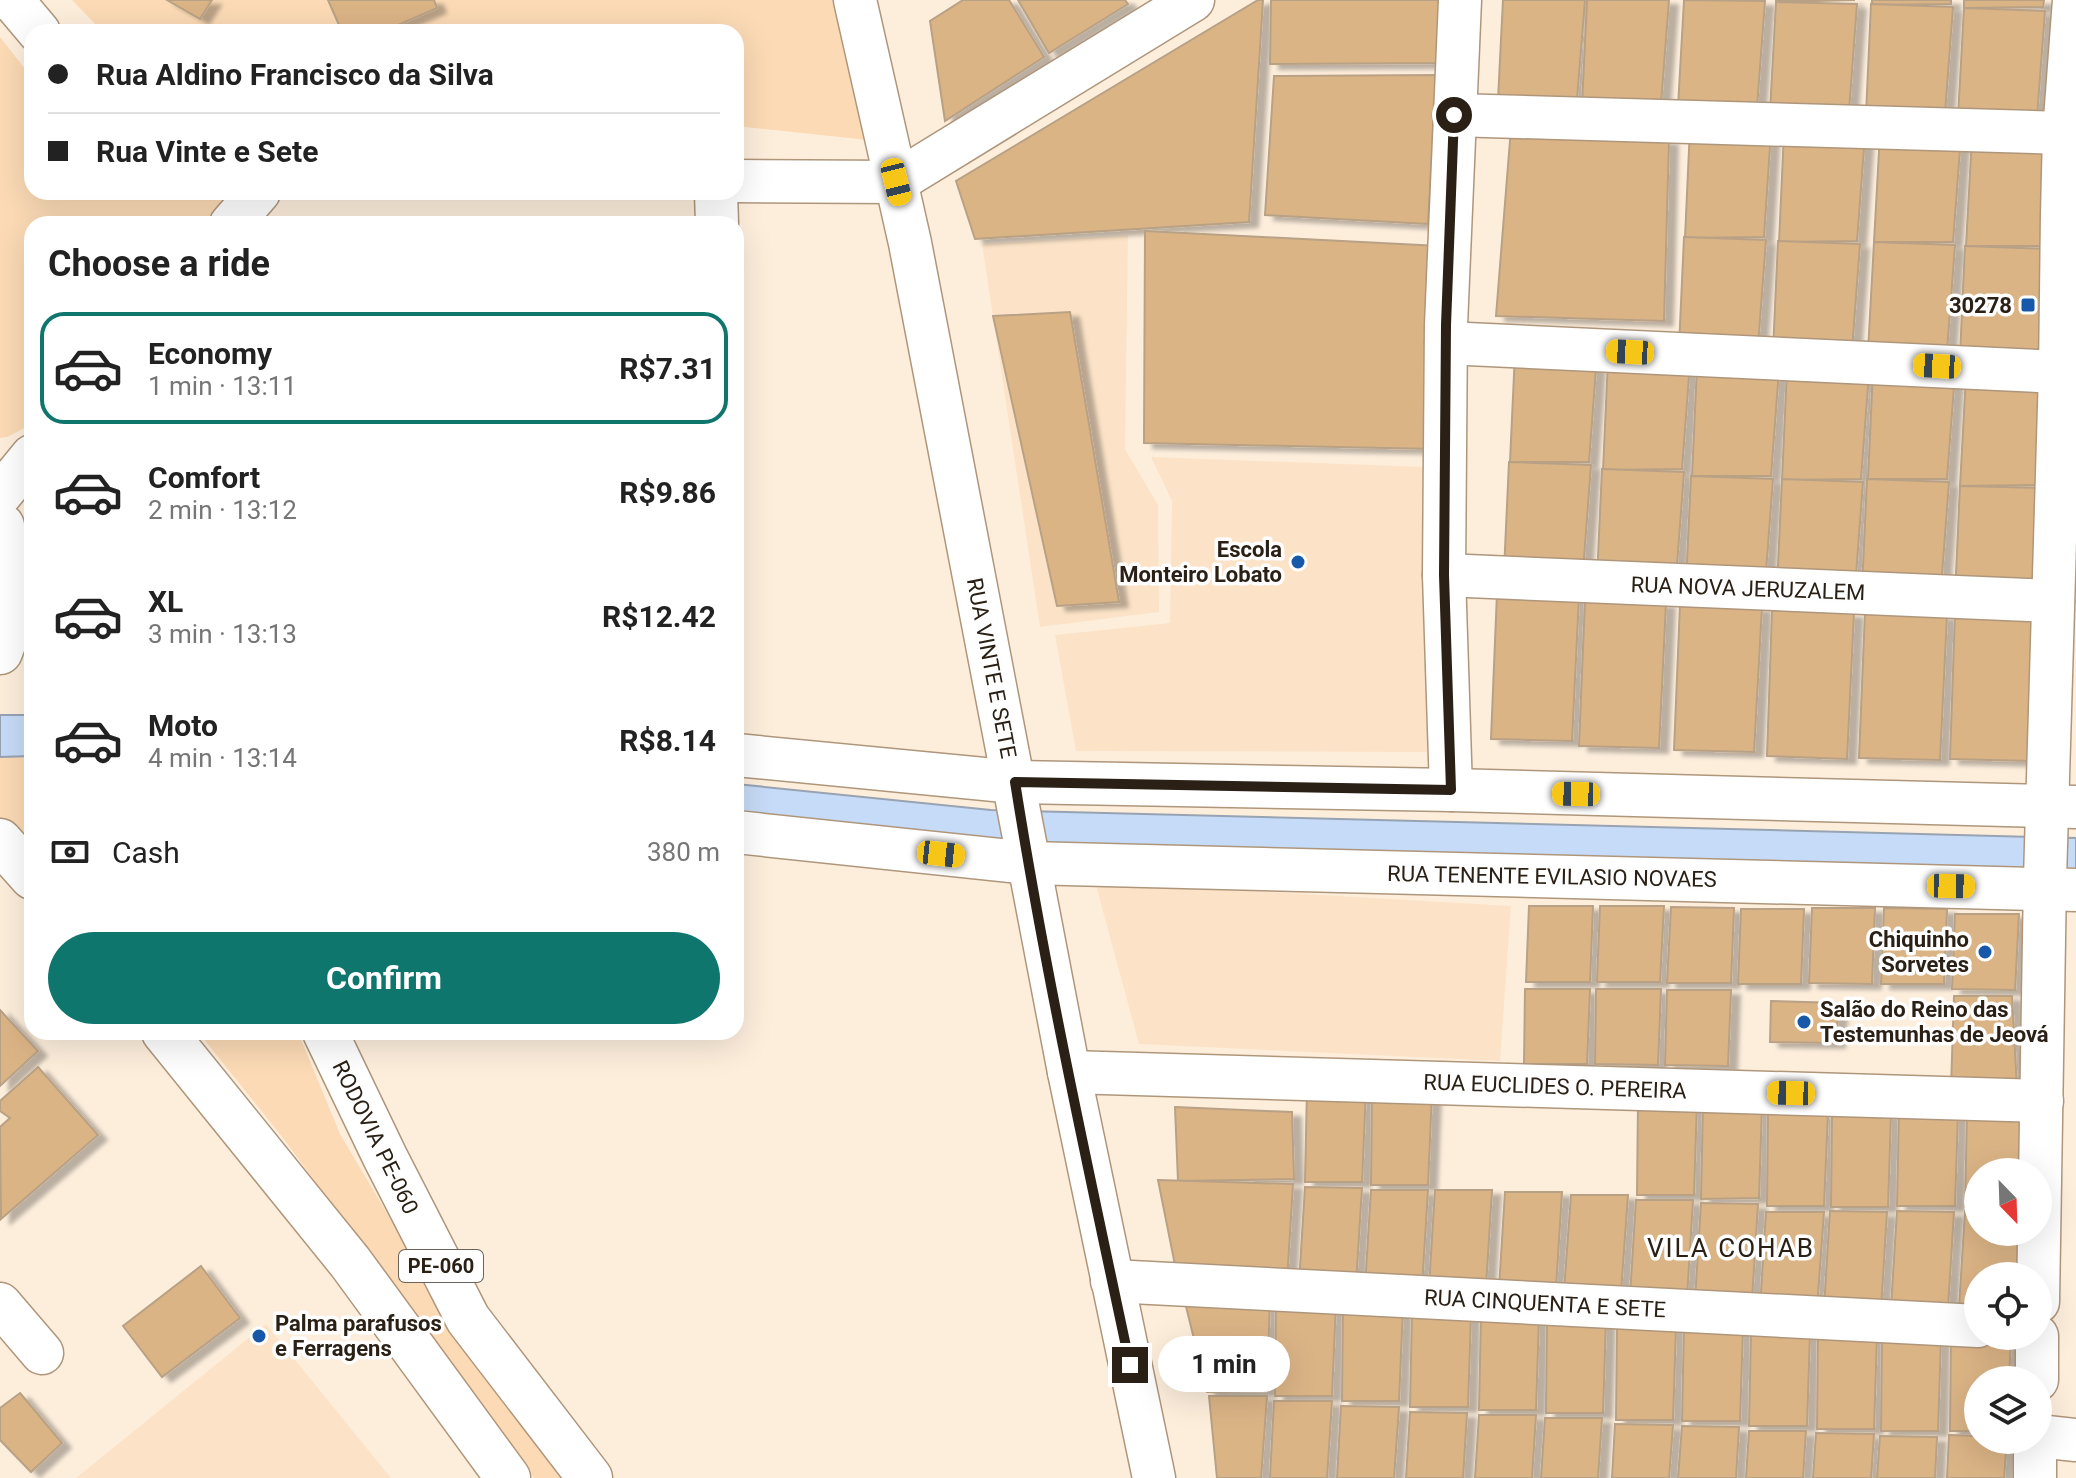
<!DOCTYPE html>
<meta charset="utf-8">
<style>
:root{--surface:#fff;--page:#f6f6f6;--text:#222;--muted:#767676;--line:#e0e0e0;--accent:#0f766e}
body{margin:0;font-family:Roboto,sans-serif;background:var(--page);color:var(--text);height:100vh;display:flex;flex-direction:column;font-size:30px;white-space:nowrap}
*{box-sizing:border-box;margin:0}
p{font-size:26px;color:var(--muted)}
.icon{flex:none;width:44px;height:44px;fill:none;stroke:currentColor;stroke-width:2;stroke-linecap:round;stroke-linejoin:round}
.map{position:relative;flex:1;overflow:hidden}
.details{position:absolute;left:24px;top:216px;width:720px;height:824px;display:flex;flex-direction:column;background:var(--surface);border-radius:24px;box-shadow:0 8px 32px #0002}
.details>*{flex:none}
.hud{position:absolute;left:24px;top:24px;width:720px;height:176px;border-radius:24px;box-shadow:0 8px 32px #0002;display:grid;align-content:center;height:176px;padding:0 24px;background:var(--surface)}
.needle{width:52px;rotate:157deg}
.buttons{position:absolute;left:1964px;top:1158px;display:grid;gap:16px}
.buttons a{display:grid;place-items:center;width:88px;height:88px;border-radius:50%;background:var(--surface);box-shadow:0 8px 32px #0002;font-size:40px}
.end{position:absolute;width:36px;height:36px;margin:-18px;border:10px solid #2a2015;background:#fff;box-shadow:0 0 0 4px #fff}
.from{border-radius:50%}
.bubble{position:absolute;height:56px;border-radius:28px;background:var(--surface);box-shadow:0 8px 32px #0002;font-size:26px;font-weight:700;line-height:56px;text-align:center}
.car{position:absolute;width:24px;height:48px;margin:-24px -12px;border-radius:10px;box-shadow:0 0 6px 2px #0007;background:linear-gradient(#f5c518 24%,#345 0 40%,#f5c518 0 76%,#345 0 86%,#f5c518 0)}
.hud b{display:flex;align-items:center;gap:28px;height:76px;font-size:30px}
.hud b+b{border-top:2px solid var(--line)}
.hud i{width:20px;height:20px;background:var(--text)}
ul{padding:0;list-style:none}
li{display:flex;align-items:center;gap:24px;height:112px;margin:0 16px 12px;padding:0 8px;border:4px solid transparent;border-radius:24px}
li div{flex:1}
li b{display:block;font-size:30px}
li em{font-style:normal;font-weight:700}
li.selected{border-color:var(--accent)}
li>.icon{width:72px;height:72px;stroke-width:1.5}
h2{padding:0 24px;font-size:36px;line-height:96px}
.pay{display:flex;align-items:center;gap:20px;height:88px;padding:0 24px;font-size:30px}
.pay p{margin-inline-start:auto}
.action{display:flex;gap:16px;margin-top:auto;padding:16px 24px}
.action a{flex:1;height:92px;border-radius:48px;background:var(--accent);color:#fff;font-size:32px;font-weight:700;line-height:92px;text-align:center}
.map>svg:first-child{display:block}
.built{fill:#fce3c7}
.green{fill:#fbdab5}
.water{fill:#c6dbf7;stroke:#97a3b3;stroke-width:2}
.building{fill:#dbb486;stroke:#b9a185;stroke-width:2;filter:url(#shadow)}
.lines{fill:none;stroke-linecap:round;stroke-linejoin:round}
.minor-casing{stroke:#af967b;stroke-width:45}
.highway-casing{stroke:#af967b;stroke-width:47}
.minor{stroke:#fff;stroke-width:42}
.highway{stroke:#fff;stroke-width:44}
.route{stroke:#2a2015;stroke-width:10}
.poi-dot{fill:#1858a8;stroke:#fefefe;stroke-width:3}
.labels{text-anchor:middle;stroke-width:7;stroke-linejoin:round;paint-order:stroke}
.shield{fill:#fefefe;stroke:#6a635b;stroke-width:2}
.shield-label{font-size:20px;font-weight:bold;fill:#2a2015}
.poi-label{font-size:22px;font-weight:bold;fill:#2a2015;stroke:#fefefe;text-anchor:end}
.street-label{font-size:22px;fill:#2a2015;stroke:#fefefe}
.quarter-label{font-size:26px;letter-spacing:2px;fill:#2a2015;stroke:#fefefe}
</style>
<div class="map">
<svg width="2076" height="1478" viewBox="0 0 2076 1478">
<defs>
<filter id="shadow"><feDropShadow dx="9" dy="5" stdDeviation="2" flood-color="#0004"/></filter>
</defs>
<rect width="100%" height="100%" fill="#fdeedc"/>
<g class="built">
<path d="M1128 235 1125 449 1158 505 1159 612 1040 627 982 244Z"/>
<path d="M1151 457 1425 467 1427 752 1076 751 1055 635 1170 623 1172 501Z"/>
<path d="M1095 882 1511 906 1500 1061 1139 1044Z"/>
<path d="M266 1324 391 1478H76Z"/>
</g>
<g class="green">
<path d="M72 0H840L868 140 736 126V32H103Z"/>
<path d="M0 37 32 78V192H215L233 194 207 224H32V424L7 437 0 438Z"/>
<path d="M32 756V859L0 826V757Z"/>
<path d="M198 1032H298L340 1134 473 1358 565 1478H534L283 1138Z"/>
</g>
<g class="water">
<path d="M0 715H32V756L0 757Z"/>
<path d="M736 784 991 810 2076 838V875L1053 847 736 813Z"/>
</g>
<g class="building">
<path d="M167 0H212L200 19Z"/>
<path d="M328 0H434L437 8 382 32H342Z"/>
<path d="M963 0H1009L1044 57 945 121 930 21Z"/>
<path d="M1018 0H1125L1128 4 1049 53Z"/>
<path d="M1258 0H1263L1249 222 975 239 956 181Z"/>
<path d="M1271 0H1440L1438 63 1270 64Z"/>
<path d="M1503 0H1585L1577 99 1498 100Z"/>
<path d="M1587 0H1669L1661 104 1582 105Z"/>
<path d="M1684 0 1765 1 1757 107H1678Z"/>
<path d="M1776 0H1855L1776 2Z"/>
<path d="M1872 0H1951V4L1872 5Z"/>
<path d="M1964 0H2044L2043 7 1964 8Z"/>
<path d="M1776 2 1857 4 1849 111H1770Z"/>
<path d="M1871 4 1953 7 1945 113 1866 114Z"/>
<path d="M1964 8 2045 11 2037 117H1958Z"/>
<path d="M1436 75 1428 224 1265 215 1274 76Z"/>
<path d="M1511 128 1669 140 1664 321 1496 316Z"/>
<path d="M1690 128 1771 131 1764 237 1685 238Z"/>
<path d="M1784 132 1865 135 1857 241 1779 242Z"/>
<path d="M1880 133 1961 136 1953 242H1874Z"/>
<path d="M1972 137 2053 139 2045 246H1966Z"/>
<path d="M1145 231 1439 246 1434 449 1144 443Z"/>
<path d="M1684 237 1766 240 1758 346 1679 347Z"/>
<path d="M1778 241 1860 244 1852 350 1773 351Z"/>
<path d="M1874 242 1955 245 1947 351H1868Z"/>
<path d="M1965 246 2047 249 2039 355H1960Z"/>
<path d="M1070 312 1119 602 1057 606 993 316Z"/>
<path d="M1515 353 1597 355 1589 462H1510Z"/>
<path d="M1608 360 1690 363 1682 469 1603 470Z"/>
<path d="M1697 367 1779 370 1771 476H1692Z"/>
<path d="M1787 370 1869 373 1861 479 1782 480Z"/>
<path d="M1873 370 1955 373 1947 479H1868Z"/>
<path d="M1966 376 2047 380 2040 485 1960 486Z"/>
<path d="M1509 462 1591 465 1583 571H1504Z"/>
<path d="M1602 469 1684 472 1676 578H1597Z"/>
<path d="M1691 476 1773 479 1765 585 1686 583Z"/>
<path d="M1782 479 1863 482 1855 588 1777 587Z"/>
<path d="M1867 479 1949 482 1941 588 1862 589Z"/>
<path d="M1960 486 2042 488 2034 595H1955Z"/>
<path d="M1497 593 1579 596 1572 741 1491 739Z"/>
<path d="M1585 600 1666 603 1659 748 1579 746Z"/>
<path d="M1680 604 1762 607 1754 752 1674 750Z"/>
<path d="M1772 610 1854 613 1847 759 1767 756Z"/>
<path d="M1865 612 1947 615 1940 760 1859 758Z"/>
<path d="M1955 613 2037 616 2030 761 1950 759Z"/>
<path d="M1529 906H1593L1590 982H1526Z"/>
<path d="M1600 906H1664L1660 982H1597Z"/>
<path d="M1671 907 1734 908 1731 983H1667Z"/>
<path d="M1812 908H1875L1872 984 1809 983Z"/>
<path d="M1884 908 1947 909 1944 984H1881Z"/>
<path d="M1741 909H1804L1801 984H1738Z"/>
<path d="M1955 914H2019L2015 990 1952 989Z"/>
<path d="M1525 989H1590L1587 1064H1524Z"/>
<path d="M1596 989H1661L1658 1065 1595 1064Z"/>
<path d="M1667 990H1731L1728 1066 1665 1065Z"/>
<path d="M1954 996H2012L2017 1088H1951Z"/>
<path d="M1771 1001 1839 1003 1836 1043 1770 1042Z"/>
<path d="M0 1010 38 1051 0 1086Z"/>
<path d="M38 1067 98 1135 1 1219 0 1127 10 1118 0 1111V1101Z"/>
<path d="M1307 1088H1366L1362 1182H1305Z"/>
<path d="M1372 1092H1432L1428 1185H1371Z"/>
<path d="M1638 1101H1697L1694 1195H1637Z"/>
<path d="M1703 1105H1762L1759 1198 1701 1199Z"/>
<path d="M1175 1107 1292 1112 1294 1179 1178 1181Z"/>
<path d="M1899 1112H1958L1955 1206H1897Z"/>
<path d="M1768 1113H1828L1824 1206H1767Z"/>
<path d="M1832 1113H1891L1888 1207H1831Z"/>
<path d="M1967 1113H2025L2024 1172H1978V1207H1965Z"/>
<path d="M1158 1180 1293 1184 1287 1281 1177 1275Z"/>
<path d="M1305 1187 1362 1188 1356 1284 1299 1283Z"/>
<path d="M1371 1190H1428L1422 1287H1365Z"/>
<path d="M1435 1190H1492L1486 1287H1429Z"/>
<path d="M1505 1192H1562L1556 1288H1499Z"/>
<path d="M1571 1195H1628L1621 1292 1564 1291Z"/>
<path d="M1636 1200H1693L1687 1297 1630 1296Z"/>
<path d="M1701 1203 1758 1204 1752 1300H1695Z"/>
<path d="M1830 1211 1887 1212 1881 1309 1824 1308Z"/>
<path d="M1897 1211 1954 1212 1948 1308 1891 1307Z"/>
<path d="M1965 1211H1978V1232H2020L2018 1276H1978V1308H1959Z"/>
<path d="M1766 1212H1824L1817 1308H1760Z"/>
<path d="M201 1266 240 1318 162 1377 123 1326Z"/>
<path d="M1182 1290 1270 1297 1267 1391 1207 1392Z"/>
<path d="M1276 1302H1336L1332 1396H1275Z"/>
<path d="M1343 1307H1403L1399 1401H1342Z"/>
<path d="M1412 1313H1471L1468 1407H1410Z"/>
<path d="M1481 1316H1539L1536 1410H1479Z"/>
<path d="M1606 1319 1603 1413H1546L1547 1320Z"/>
<path d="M1617 1326H1676L1673 1420H1616Z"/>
<path d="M1684 1327H1743L1740 1421H1682Z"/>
<path d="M1810 1332 1807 1426H1749L1751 1333Z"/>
<path d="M1818 1335H1877L1874 1429H1817Z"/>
<path d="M1941 1337 1938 1431H1881L1882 1338Z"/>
<path d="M1951 1337H2011L2009 1380H1978V1431H1950Z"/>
<path d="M20 1393 62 1443 31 1472 0 1440V1408Z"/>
<path d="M1209 1396H1267L1261 1478H1217Z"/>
<path d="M1274 1401H1332L1327 1478H1270Z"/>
<path d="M1341 1406 1399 1407 1394 1478H1337Z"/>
<path d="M1410 1412 1467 1413 1463 1478H1406Z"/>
<path d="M1479 1415H1536L1532 1478H1475Z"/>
<path d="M1545 1418H1602L1598 1478H1541Z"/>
<path d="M1615 1424 1673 1425 1669 1478H1612Z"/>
<path d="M1682 1426 1739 1427 1736 1478H1678Z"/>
<path d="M1749 1431H1806L1803 1478H1746Z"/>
<path d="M1816 1433 1874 1434 1871 1478H1813Z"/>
<path d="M1949 1435 1978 1436V1440H2007L2004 1478H1947Z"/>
<path d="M1880 1436 1937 1437 1935 1478H1877Z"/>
</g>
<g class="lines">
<g class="minor-casing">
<g id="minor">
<path d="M12 0 39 32"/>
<path d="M855 0 910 243 1069 1072 1154 1478"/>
<path d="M1454 115 2064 133"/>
<path d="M736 181 896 182"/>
<path d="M896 182 1193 0"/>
<path d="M716 192 717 224"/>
<path d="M231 224 259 192"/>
<path d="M1446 343 2060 372"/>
<path d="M0 495 32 456"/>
<path d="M1444 575 2053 601"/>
<path d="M736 755 1015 782 1451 790 2076 807"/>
<path d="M1451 790 1444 575 1446 325 1460 0"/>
<path d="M736 832 1028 863 2076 890"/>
<path d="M1069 1072 2042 1101"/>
<path d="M1112 1281 1978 1326"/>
<path d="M2038 1302 2045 879 2060 372 2062 215 2064 133 2074 0"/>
<path d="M0 1304 42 1353"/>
<path d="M2037 1380V1336"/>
<path d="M2038 1436 2076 1440"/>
<path d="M2035 1478V1440"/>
</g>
</g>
<g class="highway-casing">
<g id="highway">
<path d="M0 652 15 612 12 584 2 526"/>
<path d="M0 841 32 877"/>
<path d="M164 1032 350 1262 508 1478"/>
<path d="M325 1032 385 1157 468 1319 590 1478"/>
</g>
</g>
<use href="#minor" class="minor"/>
<use href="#highway" class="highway"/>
</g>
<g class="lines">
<path class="route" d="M1130 1365C1089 1172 1046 978 1015 782L1451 790 1444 575 1446 325 1454 115"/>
</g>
<g class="poi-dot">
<rect x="2020" y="297" width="16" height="16" rx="4"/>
<circle cx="1298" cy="562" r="8"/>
<circle cx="1985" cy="952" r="8"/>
<circle cx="1804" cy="1022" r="8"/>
<circle cx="259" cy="1336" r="8"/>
</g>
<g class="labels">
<rect class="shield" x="399" y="1250" width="84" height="32" rx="6"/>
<g class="shield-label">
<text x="441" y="1273">PE-060</text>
</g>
<g class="poi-label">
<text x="2012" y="313">30278</text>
<text x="1282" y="557">Escola<tspan x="1282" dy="25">Monteiro Lobato</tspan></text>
<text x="1969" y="947">Chiquinho<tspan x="1969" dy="25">Sorvetes</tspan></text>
<text x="1820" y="1017" text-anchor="start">Salão do Reino das<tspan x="1820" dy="25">Testemunhas de Jeová</tspan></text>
<text x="275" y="1331" text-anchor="start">Palma parafusos<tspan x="275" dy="25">e Ferragens</tspan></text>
</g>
<g class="street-label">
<text transform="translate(1748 588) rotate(2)" y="8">RUA NOVA JERUZALEM</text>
<text transform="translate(992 668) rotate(79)" y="8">RUA VINTE E SETE</text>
<text transform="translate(1552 876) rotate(1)" y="8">RUA TENENTE EVILASIO NOVAES</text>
<text transform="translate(1555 1086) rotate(2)" y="8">RUA EUCLIDES O. PEREIRA</text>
<text transform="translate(376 1137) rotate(64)" y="8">RODOVIA PE-060</text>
<text transform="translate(1545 1303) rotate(3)" y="8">RUA CINQUENTA E SETE</text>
</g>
<g class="quarter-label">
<text x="1731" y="1257">VILA COHAB</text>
</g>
</g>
</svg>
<div class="buttons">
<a><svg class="needle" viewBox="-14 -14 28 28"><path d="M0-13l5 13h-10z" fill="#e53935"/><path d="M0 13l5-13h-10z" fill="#767676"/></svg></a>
<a><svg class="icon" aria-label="locate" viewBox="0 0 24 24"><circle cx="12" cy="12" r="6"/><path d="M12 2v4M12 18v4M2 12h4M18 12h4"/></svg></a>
<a><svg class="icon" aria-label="layers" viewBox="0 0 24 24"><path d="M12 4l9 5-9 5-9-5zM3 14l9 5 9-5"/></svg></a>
</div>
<i class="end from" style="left:1454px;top:115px"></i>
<i class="end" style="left:1130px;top:1365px"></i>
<div class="bubble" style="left:1158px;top:1336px;width:132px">1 min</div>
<i class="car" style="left:896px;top:182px;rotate:166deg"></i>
<i class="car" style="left:1630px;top:352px;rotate:273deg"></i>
<i class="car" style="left:1937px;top:366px;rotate:273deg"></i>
<i class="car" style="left:1576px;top:794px;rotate:271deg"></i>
<i class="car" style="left:941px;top:854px;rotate:96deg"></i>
<i class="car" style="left:1951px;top:886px;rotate:91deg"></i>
<i class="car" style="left:1791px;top:1093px;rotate:271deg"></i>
<div class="hud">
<b><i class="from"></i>Rua Aldino Francisco da Silva</b>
<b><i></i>Rua Vinte e Sete</b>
</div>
<section class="details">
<h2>Choose a ride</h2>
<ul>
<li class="selected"><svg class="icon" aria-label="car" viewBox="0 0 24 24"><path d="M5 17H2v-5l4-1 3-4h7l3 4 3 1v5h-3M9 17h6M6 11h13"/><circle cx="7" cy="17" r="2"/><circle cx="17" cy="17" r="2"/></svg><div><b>Economy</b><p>1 min · 13:11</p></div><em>R$7.31</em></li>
<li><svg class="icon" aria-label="car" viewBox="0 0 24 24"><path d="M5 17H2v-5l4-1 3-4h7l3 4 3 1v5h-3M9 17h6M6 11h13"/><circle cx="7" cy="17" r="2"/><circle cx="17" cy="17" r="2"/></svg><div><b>Comfort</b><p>2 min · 13:12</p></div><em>R$9.86</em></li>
<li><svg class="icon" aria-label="car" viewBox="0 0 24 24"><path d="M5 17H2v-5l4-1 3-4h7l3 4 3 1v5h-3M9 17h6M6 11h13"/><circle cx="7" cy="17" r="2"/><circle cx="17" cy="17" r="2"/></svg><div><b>XL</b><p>3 min · 13:13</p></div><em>R$12.42</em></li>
<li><svg class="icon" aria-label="car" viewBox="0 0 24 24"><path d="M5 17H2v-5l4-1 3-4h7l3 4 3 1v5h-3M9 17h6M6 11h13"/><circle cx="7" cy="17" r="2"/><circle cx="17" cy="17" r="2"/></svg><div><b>Moto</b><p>4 min · 13:14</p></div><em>R$8.14</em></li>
</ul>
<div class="pay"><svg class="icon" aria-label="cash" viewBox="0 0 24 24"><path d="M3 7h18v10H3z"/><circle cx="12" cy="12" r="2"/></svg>Cash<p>380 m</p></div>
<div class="action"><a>Confirm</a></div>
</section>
</div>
